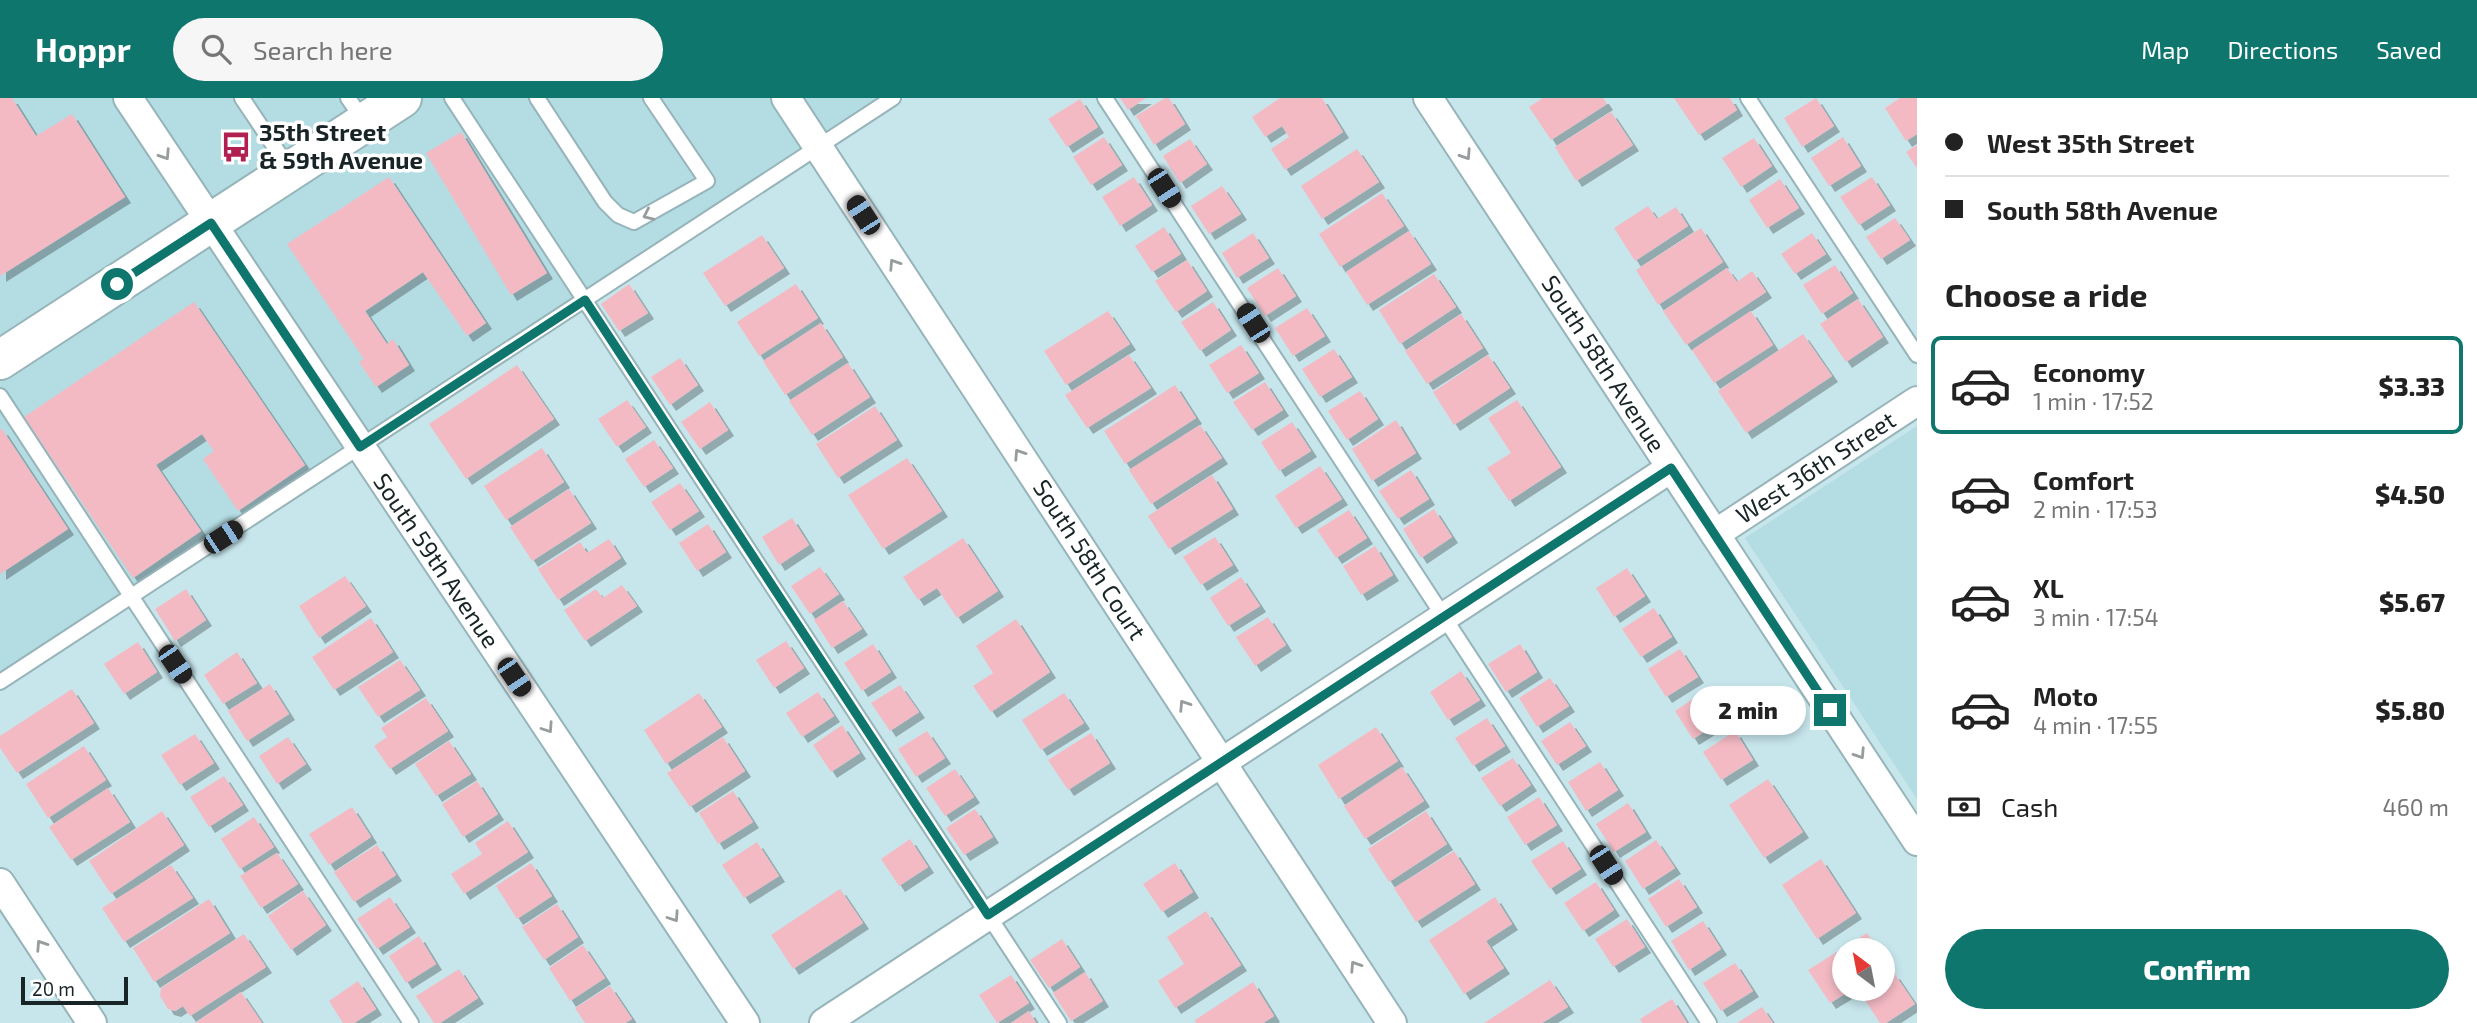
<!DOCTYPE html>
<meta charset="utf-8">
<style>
:root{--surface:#fff;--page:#f6f6f6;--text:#222;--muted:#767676;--line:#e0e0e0;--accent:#0f766e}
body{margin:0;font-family:"Exo 2",sans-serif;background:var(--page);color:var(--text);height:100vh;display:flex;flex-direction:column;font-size:26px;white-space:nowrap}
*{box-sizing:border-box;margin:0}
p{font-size:23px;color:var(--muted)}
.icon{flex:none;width:38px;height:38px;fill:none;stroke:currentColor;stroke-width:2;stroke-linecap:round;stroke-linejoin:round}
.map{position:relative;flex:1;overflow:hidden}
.details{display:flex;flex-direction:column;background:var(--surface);width:560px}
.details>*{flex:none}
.hud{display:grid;align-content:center;height:154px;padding:0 28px;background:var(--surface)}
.needle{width:46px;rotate:328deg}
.tools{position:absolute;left:1832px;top:840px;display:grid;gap:14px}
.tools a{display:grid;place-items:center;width:63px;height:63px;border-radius:50%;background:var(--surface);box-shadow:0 4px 10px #0003;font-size:35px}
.scale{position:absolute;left:21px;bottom:18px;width:107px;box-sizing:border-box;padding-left:7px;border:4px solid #182426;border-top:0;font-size:19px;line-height:24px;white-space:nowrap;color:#182426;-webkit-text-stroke:5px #fff;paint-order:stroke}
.end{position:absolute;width:32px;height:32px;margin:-16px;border:9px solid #0f766e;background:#fff;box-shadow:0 0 0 4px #fff}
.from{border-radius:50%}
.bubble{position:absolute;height:49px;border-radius:24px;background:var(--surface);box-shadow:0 4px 10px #0003;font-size:23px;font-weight:800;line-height:49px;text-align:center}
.car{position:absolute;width:21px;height:42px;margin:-21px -10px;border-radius:9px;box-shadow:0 0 5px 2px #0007;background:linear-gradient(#222 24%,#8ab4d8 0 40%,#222 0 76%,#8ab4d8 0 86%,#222 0)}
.hud b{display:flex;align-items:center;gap:24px;height:66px;font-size:26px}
.hud b+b{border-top:2px solid var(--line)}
.hud i{width:18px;height:18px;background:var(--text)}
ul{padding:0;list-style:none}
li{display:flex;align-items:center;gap:21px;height:98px;margin:0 14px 10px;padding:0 14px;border:4px solid transparent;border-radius:10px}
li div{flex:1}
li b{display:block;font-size:26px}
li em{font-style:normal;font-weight:800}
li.on{border-color:var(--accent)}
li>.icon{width:63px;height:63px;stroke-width:1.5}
h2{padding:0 28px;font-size:32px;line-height:84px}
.pay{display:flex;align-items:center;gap:18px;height:77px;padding:0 28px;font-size:26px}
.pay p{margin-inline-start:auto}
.cta{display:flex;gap:14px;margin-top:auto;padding:14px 28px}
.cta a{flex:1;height:80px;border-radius:42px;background:var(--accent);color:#fff;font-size:28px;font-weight:800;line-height:80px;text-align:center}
header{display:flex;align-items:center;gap:42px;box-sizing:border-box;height:98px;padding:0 35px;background:var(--accent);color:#fff}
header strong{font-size:33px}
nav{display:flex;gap:38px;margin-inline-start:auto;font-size:24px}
.search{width:490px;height:63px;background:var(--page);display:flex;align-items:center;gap:18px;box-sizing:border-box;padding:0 24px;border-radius:38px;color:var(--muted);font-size:26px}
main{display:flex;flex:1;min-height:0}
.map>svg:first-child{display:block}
.built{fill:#b3dce3}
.building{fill:#f4bac4;filter:url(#shadow)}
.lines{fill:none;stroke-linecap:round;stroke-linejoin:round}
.lane-casing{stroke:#96b4b9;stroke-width:18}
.street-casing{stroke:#96b4b9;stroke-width:32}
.secondary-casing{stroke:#96b4b9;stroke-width:42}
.lane{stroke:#fff;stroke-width:14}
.street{stroke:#fff;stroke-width:28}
.secondary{stroke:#fff;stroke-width:38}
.oneway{stroke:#979c9d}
.route{stroke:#0f766e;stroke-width:9}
.labels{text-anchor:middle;stroke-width:7;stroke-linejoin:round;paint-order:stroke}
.poi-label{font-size:24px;font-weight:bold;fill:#182426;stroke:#fff;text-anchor:start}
.street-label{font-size:24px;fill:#182426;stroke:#fff}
</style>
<header>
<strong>Hoppr</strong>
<div class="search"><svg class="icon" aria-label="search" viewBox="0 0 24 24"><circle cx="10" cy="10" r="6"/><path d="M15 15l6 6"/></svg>Search here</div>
<nav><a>Map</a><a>Directions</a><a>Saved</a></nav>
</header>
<main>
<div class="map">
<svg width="1917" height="925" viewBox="0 0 1917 925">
<defs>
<filter id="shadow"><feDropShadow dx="6" dy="6" stdDeviation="0" flood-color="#0004"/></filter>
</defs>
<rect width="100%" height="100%" fill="#c7e6ec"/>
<g class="built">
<path d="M0 0H883L0 578Z"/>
<path d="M1917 328V701L1745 440Z"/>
</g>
<g class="building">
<path d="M0 0H12L36 38 72 16 125 99 0 178Z"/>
<path d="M1120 0H1146L1128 12Z"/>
<path d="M1165 0H1169L1185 26 1154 47 1136 18Z"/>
<path d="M1280 0H1322L1343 34 1285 72 1271 51 1289 39 1282 28 1265 39 1252 19Z"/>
<path d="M1543 0H1603L1607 6 1551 42 1529 9Z"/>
<path d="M1674 0H1730L1737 12 1699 37Z"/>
<path d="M1816 0 1834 28 1802 49 1784 20Z"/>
<path d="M1900 0H1917V36L1906 43 1885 10Z"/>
<path d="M1080 1 1098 29 1067 49 1048 21Z"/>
<path d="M1611 14 1633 47 1576 83 1555 49Z"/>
<path d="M461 34 547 175 511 197 426 55Z"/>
<path d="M1104 39 1122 67 1091 87 1073 59Z"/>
<path d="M1843 39 1861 68 1829 88 1811 60Z"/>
<path d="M1754 40 1772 68 1741 89 1722 60Z"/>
<path d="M1190 41 1207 66 1180 85 1163 58Z"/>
<path d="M1917 47V70L1906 54Z"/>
<path d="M1357 51 1379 84 1322 121 1301 88Z"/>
<path d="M389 79 486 225 467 238 423 174 365 213 387 246 393 241 409 267 376 289 359 264 364 261 287 146Z"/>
<path d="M1134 79 1152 107 1120 128 1102 99Z"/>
<path d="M1872 79 1890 107 1859 127 1840 99Z"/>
<path d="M1780 81 1799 110 1767 130 1749 102Z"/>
<path d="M1222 88 1241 116 1209 136 1191 108Z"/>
<path d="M1382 95 1404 128 1340 169 1319 136Z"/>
<path d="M1648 108 1657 121 1676 109 1688 128 1635 163 1614 130Z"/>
<path d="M1895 120 1910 142 1881 161 1866 139Z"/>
<path d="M1164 129 1181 156 1152 174 1135 148Z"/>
<path d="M1701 130 1723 164 1658 207 1636 172Z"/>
<path d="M1409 133 1431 166 1367 207 1346 174Z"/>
<path d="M1253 135 1269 160 1237 180 1222 155Z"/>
<path d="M1812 135 1826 156 1795 176 1781 156Z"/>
<path d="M762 137 784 170 725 208 703 175Z"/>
<path d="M1187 162 1207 193 1176 214 1155 183Z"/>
<path d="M1835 167 1853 195 1822 216 1803 187Z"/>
<path d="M1278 170 1296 198 1265 218 1247 190Z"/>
<path d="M1727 170 1737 184 1752 173 1766 194 1686 247 1663 213Z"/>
<path d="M1434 176 1456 209 1400 246 1379 212Z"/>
<path d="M629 186 648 215 619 233 601 206Z"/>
<path d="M796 186 818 220 759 258 737 224Z"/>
<path d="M1858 201 1883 239 1846 264 1820 226Z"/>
<path d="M194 204 305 367 238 413 203 361 214 353 202 336 156 367 201 433 133 480 24 319Z"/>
<path d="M1213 204 1231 232 1200 253 1181 224Z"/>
<path d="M1307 210 1325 238 1293 258 1275 230Z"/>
<path d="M1108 213 1130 246 1066 287 1044 253Z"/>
<path d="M1751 213 1773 247 1714 285 1692 252Z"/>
<path d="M1461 216 1483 250 1427 286 1405 253Z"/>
<path d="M821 225 843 259 785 297 763 263Z"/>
<path d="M1803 236 1832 278 1746 335 1718 293Z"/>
<path d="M1241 247 1259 275 1227 295 1209 267Z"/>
<path d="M1334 251 1352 279 1320 299 1302 271Z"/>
<path d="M1129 257 1151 290 1087 330 1065 297Z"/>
<path d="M1488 257 1510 290 1454 327 1433 294Z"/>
<path d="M680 260 698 287 670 307 651 279Z"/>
<path d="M848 265 870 299 812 337 789 303Z"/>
<path d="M517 267 554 321 466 381 429 326Z"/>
<path d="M1265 284 1283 312 1252 332 1233 304Z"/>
<path d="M1175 287 1196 320 1125 366 1104 333Z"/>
<path d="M1360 293 1378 321 1347 342 1328 313Z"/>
<path d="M627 302 646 329 617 349 598 321Z"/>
<path d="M1517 302 1561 369 1509 403 1487 370 1511 355 1488 320Z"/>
<path d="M710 304 728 332 700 351 681 324Z"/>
<path d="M875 308 897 342 838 380 816 346Z"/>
<path d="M1396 322 1416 355 1372 383 1352 351Z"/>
<path d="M1292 324 1311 353 1279 373 1261 344Z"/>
<path d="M1200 327 1222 360 1151 406 1129 372Z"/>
<path d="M2 331 68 431 0 476V332Z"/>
<path d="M654 342 673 370 644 389 625 361Z"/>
<path d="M542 350 564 384 506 422 484 388Z"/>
<path d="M907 360 942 413 883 451 848 397Z"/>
<path d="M1320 368 1342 401 1296 430 1275 398Z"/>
<path d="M1411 372 1429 401 1398 421 1379 393Z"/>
<path d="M1212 377 1233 411 1169 451 1148 418Z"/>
<path d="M680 385 699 413 670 432 651 404Z"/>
<path d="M569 391 591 425 532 463 510 429Z"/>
<path d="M1434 411 1452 439 1421 460 1403 431Z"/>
<path d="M1349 412 1367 440 1336 460 1317 432Z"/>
<path d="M792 420 809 447 779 467 762 439Z"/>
<path d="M708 426 726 454 697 473 679 445Z"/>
<path d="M1215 439 1233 467 1201 487 1183 459Z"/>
<path d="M963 440 998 493 957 520 937 490 918 502 903 479Z"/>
<path d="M609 441 621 460 558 502 538 471 580 444 587 455Z"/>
<path d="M1375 448 1393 477 1361 497 1343 468Z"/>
<path d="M820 469 839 496 810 516 791 488Z"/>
<path d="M1627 470 1645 498 1614 519 1596 490Z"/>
<path d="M345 478 366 508 319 540 299 508Z"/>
<path d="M1241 479 1260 508 1228 528 1210 500Z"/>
<path d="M622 487 637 508 585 543 564 512 596 491 603 500Z"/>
<path d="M186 491 206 522 175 543 155 511Z"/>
<path d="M843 503 862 531 832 550 814 522Z"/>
<path d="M1654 510 1672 539 1641 559 1622 531Z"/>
<path d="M1268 519 1286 547 1255 568 1236 539Z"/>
<path d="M371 520 393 554 334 592 312 559Z"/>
<path d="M1016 521 1050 574 991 614 973 588 993 575 976 548Z"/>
<path d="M786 543 804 570 774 590 756 562Z"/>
<path d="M138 544 157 574 124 596 104 566Z"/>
<path d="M873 546 891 574 862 593 844 565Z"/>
<path d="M1520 546 1537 574 1506 594 1488 566Z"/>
<path d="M1680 551 1698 579 1666 599 1648 571Z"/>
<path d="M237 554 257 585 223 606 204 577Z"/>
<path d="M400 562 420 592 378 619 358 589Z"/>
<path d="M1461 573 1480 602 1448 622 1430 594Z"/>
<path d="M1550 580 1569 608 1537 629 1519 600Z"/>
<path d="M270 586 289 616 247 643 228 613Z"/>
<path d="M900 587 919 614 890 633 871 605Z"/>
<path d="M72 591 94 625 17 675 0 650V638Z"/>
<path d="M1706 592 1725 621 1693 641 1675 613Z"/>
<path d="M818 594 834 618 802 639 786 615Z"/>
<path d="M699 595 722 629 666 666 644 632Z"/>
<path d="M1064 595 1084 625 1041 652 1022 622Z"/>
<path d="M426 600 448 633 390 671 374 648 387 639 381 630Z"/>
<path d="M1487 620 1505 648 1473 668 1455 640Z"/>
<path d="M1570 624 1586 648 1557 667 1541 643Z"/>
<path d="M842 627 860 655 831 674 813 647Z"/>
<path d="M1376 629 1398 663 1339 701 1318 667Z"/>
<path d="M927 633 945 660 916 679 898 651Z"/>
<path d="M1735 633 1753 662 1721 682 1703 654Z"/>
<path d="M1091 635 1110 665 1068 692 1048 662Z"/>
<path d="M195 636 214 665 180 687 161 657Z"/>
<path d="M288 639 306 666 277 686 259 658Z"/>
<path d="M723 639 745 673 690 709 667 675Z"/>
<path d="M449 643 471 676 436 698 415 666Z"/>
<path d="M84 648 106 682 48 720 26 686Z"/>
<path d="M1513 660 1531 687 1500 708 1481 680Z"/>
<path d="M1600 664 1618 692 1586 713 1568 684Z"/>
<path d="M1402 669 1424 703 1365 741 1344 708Z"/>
<path d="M955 671 974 699 945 718 926 690Z"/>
<path d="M224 678 243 707 209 729 190 699Z"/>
<path d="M1768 681 1803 734 1764 760 1729 707Z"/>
<path d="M477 683 498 716 463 739 442 706Z"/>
<path d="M108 690 130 724 71 762 49 729Z"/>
<path d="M733 693 753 724 718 746 699 715Z"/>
<path d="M1539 699 1557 727 1525 747 1507 719Z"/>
<path d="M1628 705 1646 734 1614 754 1596 726Z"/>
<path d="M352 709 371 739 329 767 309 736Z"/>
<path d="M975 711 993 739 964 757 946 730Z"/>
<path d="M162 713 184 747 111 796 89 763Z"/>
<path d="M1426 713 1447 746 1389 784 1368 751Z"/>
<path d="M254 719 274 749 240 771 221 741Z"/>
<path d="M508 723 528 754 464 796 451 776 482 756 475 745Z"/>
<path d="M910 741 928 769 899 788 881 761Z"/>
<path d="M1656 742 1675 770 1643 791 1625 763Z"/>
<path d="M1563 743 1581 771 1550 791 1531 763Z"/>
<path d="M757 744 779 778 744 800 722 767Z"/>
<path d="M377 747 396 777 354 804 334 774Z"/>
<path d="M1454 753 1475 786 1416 824 1394 790Z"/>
<path d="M277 755 298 786 261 810 240 778Z"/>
<path d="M1821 761 1856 815 1817 841 1782 787Z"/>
<path d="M531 765 552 798 517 821 496 788Z"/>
<path d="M1175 765 1193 794 1162 814 1143 786Z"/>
<path d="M171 767 193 800 124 844 102 810Z"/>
<path d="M1679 781 1697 809 1666 829 1648 801Z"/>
<path d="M1596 784 1614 812 1583 833 1564 805Z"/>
<path d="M840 791 863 825 793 871 771 837Z"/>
<path d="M303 793 326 827 291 852 268 818Z"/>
<path d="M390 799 410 829 377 851 357 821Z"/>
<path d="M1495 799 1512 826 1486 843 1504 870 1464 896 1429 842Z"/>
<path d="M209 801 230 835 154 884 133 850Z"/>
<path d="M557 806 578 839 544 862 522 829Z"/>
<path d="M1206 813 1241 867 1175 910 1158 883 1184 866 1167 839Z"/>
<path d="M1627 821 1645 849 1613 869 1595 841Z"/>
<path d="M1703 823 1721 851 1689 872 1671 843Z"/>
<path d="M1867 835 1879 852H1844V891H1853L1830 905 1808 872Z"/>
<path d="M244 836 266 869 190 918 183 908 175 913 168 911 160 898 161 890Z"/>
<path d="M419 838 436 866 406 885 389 858Z"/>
<path d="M1062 841 1080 869 1049 890 1030 862Z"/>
<path d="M583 847 605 880 570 903 549 870Z"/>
<path d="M1735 865 1753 893 1721 913 1703 885Z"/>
<path d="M459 871 478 900 440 925H434L416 898Z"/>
<path d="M1085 874 1103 903 1071 923 1053 895Z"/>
<path d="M1894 875 1915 906 1886 925H1880L1861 896 1870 891H1883V882Z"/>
<path d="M1011 877 1029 905 997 925 979 897Z"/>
<path d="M1550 882 1568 909 1542 925H1484Z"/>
<path d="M358 883 376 911 354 925H343L329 903Z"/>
<path d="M1253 884 1274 918 1263 925H1196L1195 922Z"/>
<path d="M610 888 632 921 625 925H585L575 910Z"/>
<path d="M241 894 262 925H195Z"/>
<path d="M1672 901 1687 925H1642L1640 921Z"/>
<path d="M1762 909 1773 925H1737Z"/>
<path d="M1029 913 1036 925H1011Z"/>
</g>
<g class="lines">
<g class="lane-casing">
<g id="lane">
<path d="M242 0 290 72"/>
<path d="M348 0 364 23"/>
<path d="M452 0 1059 925"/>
<path d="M537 0 605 104 618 117 634 124 707 83 651 0"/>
<path d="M1105 0 1709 925"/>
<path d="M1748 0 1917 257"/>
<path d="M0 298 411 925"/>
<path d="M0 584 893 0"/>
</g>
</g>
<g class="street-casing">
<g id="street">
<path d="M128 0 745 925"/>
<path d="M786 0 1392 925"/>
<path d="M1428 0 1917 743"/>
<path d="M1715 436 1917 303"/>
<path d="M0 785 92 925"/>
<path d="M824 925 1671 370"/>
</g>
</g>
<g class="secondary-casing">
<path id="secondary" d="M0 262 402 0"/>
</g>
<use href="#lane" class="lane"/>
<use href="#street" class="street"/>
<use href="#secondary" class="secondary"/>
</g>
<defs><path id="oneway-chevron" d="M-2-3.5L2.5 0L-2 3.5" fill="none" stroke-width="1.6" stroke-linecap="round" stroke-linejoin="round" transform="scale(1.75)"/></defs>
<g class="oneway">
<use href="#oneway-chevron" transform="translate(165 57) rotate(57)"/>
<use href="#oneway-chevron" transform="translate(1466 57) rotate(57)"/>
<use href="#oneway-chevron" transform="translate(648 117) rotate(155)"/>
<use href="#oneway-chevron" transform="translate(894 166) rotate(-123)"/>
<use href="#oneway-chevron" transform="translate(1019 356) rotate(-123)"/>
<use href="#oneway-chevron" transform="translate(1184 607) rotate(-123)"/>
<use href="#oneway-chevron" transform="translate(548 630) rotate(56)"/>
<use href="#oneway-chevron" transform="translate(1860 656) rotate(57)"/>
<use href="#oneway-chevron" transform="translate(674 819) rotate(56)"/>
<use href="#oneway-chevron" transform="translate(41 847) rotate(-123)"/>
<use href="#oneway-chevron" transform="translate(1355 868) rotate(-123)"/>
</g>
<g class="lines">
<path class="route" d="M117 186 211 125 360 349 585 202 988 817 1671 370 1830 612"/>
</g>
<defs>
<g id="bus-bare" transform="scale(2.415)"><path d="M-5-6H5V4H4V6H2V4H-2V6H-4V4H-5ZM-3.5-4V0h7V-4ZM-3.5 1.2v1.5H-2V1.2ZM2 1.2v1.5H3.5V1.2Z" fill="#b12051" stroke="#fff" stroke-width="2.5" paint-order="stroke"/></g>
</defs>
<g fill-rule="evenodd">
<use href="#bus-bare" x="236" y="49"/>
</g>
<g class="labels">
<g class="poi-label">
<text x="259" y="43">35th Street<tspan x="259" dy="28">&amp; 59th Avenue</tspan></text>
</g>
<g class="street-label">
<text transform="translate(1603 266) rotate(57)" y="8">South 58th Avenue</text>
<text transform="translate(1816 370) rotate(-33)" y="8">West 36th Street</text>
<text transform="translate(1089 462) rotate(57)" y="8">South 58th Court</text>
<text transform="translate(436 463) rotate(56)" y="8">South 59th Avenue</text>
</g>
</g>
</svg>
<div class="tools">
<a><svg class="needle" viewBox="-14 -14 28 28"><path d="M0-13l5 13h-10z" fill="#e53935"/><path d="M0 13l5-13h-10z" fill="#767676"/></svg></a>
</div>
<div class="scale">20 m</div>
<i class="end from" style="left:117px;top:186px"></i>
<i class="end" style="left:1830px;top:612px"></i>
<div class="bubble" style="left:1690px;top:588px;width:116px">2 min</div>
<i class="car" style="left:1164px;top:90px;rotate:147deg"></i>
<i class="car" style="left:863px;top:117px;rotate:327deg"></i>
<i class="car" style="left:1253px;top:225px;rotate:327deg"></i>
<i class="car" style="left:223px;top:439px;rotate:57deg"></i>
<i class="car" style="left:175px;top:566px;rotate:146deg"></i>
<i class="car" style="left:514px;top:579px;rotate:146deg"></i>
<i class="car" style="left:1606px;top:767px;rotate:147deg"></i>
</div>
<section class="details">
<div class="hud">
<b><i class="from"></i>West 35th Street</b>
<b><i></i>South 58th Avenue</b>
</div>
<h2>Choose a ride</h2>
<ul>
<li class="on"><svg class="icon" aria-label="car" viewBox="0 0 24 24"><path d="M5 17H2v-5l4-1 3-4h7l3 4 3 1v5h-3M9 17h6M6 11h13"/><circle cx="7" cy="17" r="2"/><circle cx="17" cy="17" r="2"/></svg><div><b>Economy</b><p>1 min · 17:52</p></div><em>$3.33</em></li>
<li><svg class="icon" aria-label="car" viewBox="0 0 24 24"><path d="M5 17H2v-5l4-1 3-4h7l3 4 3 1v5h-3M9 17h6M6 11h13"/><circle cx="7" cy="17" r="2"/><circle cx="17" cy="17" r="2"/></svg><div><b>Comfort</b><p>2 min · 17:53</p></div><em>$4.50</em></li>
<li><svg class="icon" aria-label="car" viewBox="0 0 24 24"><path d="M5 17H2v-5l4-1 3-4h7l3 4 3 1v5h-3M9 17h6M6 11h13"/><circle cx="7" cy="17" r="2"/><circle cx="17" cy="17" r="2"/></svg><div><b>XL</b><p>3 min · 17:54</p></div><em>$5.67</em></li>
<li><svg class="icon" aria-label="car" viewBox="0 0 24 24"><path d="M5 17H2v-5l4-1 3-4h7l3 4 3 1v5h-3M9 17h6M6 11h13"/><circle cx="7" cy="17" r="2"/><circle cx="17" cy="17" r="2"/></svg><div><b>Moto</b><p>4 min · 17:55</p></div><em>$5.80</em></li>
</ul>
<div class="pay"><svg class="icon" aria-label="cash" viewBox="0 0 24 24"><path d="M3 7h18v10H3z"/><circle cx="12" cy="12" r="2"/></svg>Cash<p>460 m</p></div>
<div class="cta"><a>Confirm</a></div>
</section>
</main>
